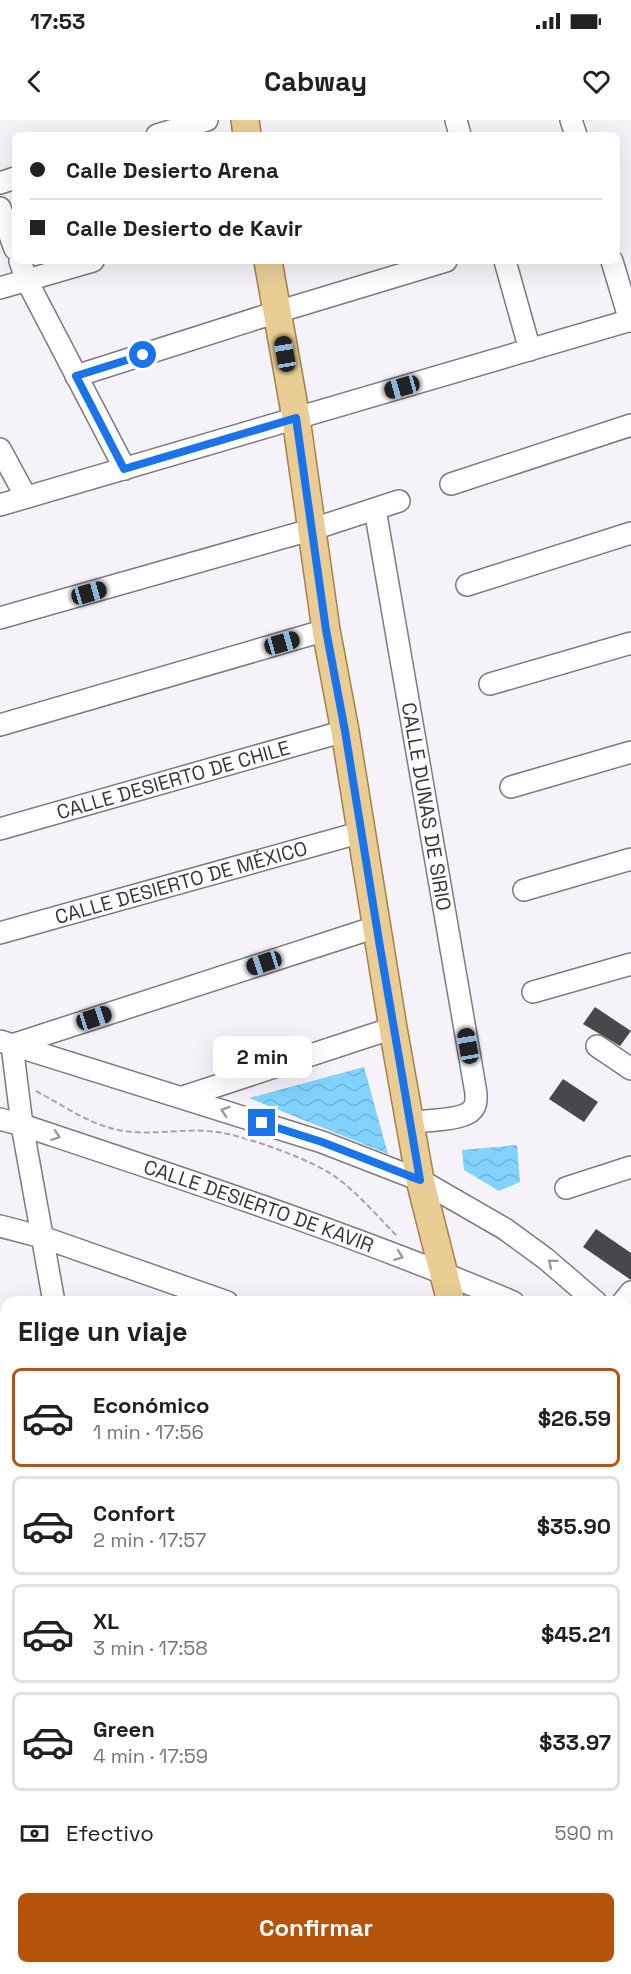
<!DOCTYPE html>
<html lang="es">
<meta charset="utf-8">
<style>
:root{--surface:#fff;--page:#f6f6f6;--text:#202124;--muted:#757577;--line:#e0e0e0;--accent:#b45309}
body{margin:0;font-family:"Space Grotesk",sans-serif;background:var(--page);color:var(--text);height:100vh;display:flex;flex-direction:column;font-size:22px;white-space:nowrap}
*{box-sizing:border-box;margin:0}
p{font-size:20px;color:var(--muted)}
.icon{flex:none;width:33px;height:33px;fill:none;stroke:currentColor;stroke-width:2;stroke-linecap:round;stroke-linejoin:round}
.map{position:relative;flex:1;overflow:hidden}
.drawer{position:absolute;left:0px;top:1176px;width:632px;height:678px;display:flex;flex-direction:column;background:var(--surface);border-radius:18px 18px 0 0;box-shadow:0 6px 24px #0002}
.drawer>*{flex:none}
.guide{position:absolute;left:12px;top:12px;width:608px;height:132px;border-radius:9px;box-shadow:0 6px 24px #0002;display:grid;align-content:center;height:132px;padding:0 18px;background:var(--surface)}
.end{position:absolute;width:27px;height:27px;margin:-14px;border:8px solid #1a73e8;background:#fff;box-shadow:0 0 0 3px #fff}
.from{border-radius:50%}
.bubble{position:absolute;height:42px;border-radius:9px;background:var(--surface);box-shadow:0 6px 24px #0002;font-size:20px;font-weight:700;line-height:42px;text-align:center}
.car{position:absolute;width:18px;height:36px;margin:-18px -9px;border-radius:8px;box-shadow:0 0 4px 2px #0007;background:linear-gradient(#222 24%,#8ab4d8 0 40%,#222 0 76%,#8ab4d8 0 86%,#222 0)}
.guide b{display:flex;align-items:center;gap:21px;height:57px;font-size:22px}
.guide b+b{border-top:2px solid var(--line)}
.guide i{width:15px;height:15px;background:var(--text)}
ul{padding:0;list-style:none}
li{display:flex;align-items:center;gap:18px;height:99px;margin:0 12px 9px;padding:0 6px;border:3px solid var(--line);border-radius:9px}
li div{flex:1}
li b{display:block;font-size:22px}
li em{font-style:normal;font-weight:700}
li.active{border-color:var(--accent)}
li>.icon{width:54px;height:54px;stroke-width:1.5}
h2{padding:0 18px;font-size:27px;line-height:72px}
.pay{display:flex;align-items:center;gap:15px;height:66px;padding:0 18px;font-size:22px}
.pay p{margin-inline-start:auto}
.cta{display:flex;gap:12px;margin-top:auto;padding:12px 18px}
.cta a{flex:1;height:69px;border-radius:9px;background:var(--accent);color:#fff;font-size:24px;font-weight:700;line-height:69px;text-align:center}
.status{display:flex;justify-content:space-between;align-items:center;height:42px;padding:0 30px;background:var(--surface);direction:ltr}
.status svg{height:16px;fill:currentColor}
header{display:flex;justify-content:space-between;align-items:center;height:78px;padding:0 18px;background:var(--surface);font-size:27px;font-weight:700}
.map>svg:first-child{display:block}
.water{fill:url(#water-waves)}
.building{fill:#49474c}
.lines{fill:none;stroke-linecap:round;stroke-linejoin:round}
.minor-casing{stroke:#7c7b7f;stroke-width:24}
.major-casing{stroke:#a28247;stroke-width:30}
.path{stroke:#a7a5aa;stroke-width:2;stroke-dasharray:6 3;stroke-linecap:butt}
.minor{stroke:#fff;stroke-width:21}
.major{stroke:#e9cd95;stroke-width:27}
.oneway{stroke:#9b9b9c}
.route{stroke:#1a73e8;stroke-width:8}
.labels{text-anchor:middle;stroke-width:6;stroke-linejoin:round;paint-order:stroke}
.street-label{font-size:20px;fill:#373739;stroke:#f5f3f9}
</style>
<div class="status"><b>17:53</b><svg viewBox="0 0 49 12"><path d="M0 12V9h3v3zM5 12V6h3v6zM10 12V3h3v9zM15 12V0h3v12zM26 1h20v11H26zM47 4h2v5h-2z"/></svg></div>
<header><svg class="icon" aria-label="back" viewBox="0 0 24 24"><path d="M15 5l-7 7 7 7"/></svg>Cabway<svg class="icon" aria-label="heart" viewBox="0 0 24 24"><path d="M12 20l-8-8c-3-5 5-10 8-4 3-6 11-1 8 4z"/></svg></header>
<div class="map">
<svg width="631" height="1854" viewBox="0 0 631 1854">
<defs>
<pattern id="water-waves" width="16" height="10" patternUnits="userSpaceOnUse" patternTransform="scale(1.5)"><rect width="16" height="10" fill="#81d2ff"/><path d="M0 5q4-4 8 0t8 0" fill="none" stroke="#70b5db"/></pattern>
</defs>
<rect width="100%" height="100%" fill="#f5f3f9"/>
<g class="water">
<path d="M364 947 388 1034 249 978Z"/>
<path d="M517 1025 520 1062 499 1071 464 1050 462 1030Z"/>
</g>
<g class="building">
<path d="M595 887 631 911 620 926 583 904Z"/>
<path d="M563 959 598 982 584 1002 549 979Z"/>
<path d="M596 1109 631 1133V1160L583 1127Z"/>
</g>
<g class="lines">
<g class="minor-casing">
<g id="minor">
<path d="M456 0 460 15"/>
<path d="M571 0 576 15"/>
<path d="M157 15 207 0"/>
<path d="M0 63 15 58"/>
<path d="M0 88 15 129"/>
<path d="M20 141 27 161 125 349"/>
<path d="M505 141 530 230"/>
<path d="M612 141 630 201"/>
<path d="M0 168 93 141"/>
<path d="M76 256 277 192 446 141"/>
<path d="M0 329 26 377"/>
<path d="M451 364 631 305"/>
<path d="M0 385 631 200"/>
<path id="s1" d="M375 389 476 973C476 979 477 986 471 991 462 1000 424 1001 410 1002"/>
<path d="M467 465 631 413"/>
<path d="M0 498 310 410 399 381"/>
<path d="M490 564 631 523"/>
<path d="M0 605 326 510"/>
<path d="M511 667 631 632"/>
<path id="s2" d="M0 709 345 611"/>
<path d="M524 770 631 739"/>
<path id="s3" d="M0 813 362 712"/>
<path d="M533 872 631 844"/>
<path d="M0 921 322 1022 420 1060 505 1109 546 1139 596 1182"/>
<path d="M597 926 631 949"/>
<path d="M183 977 393 908"/>
<path id="s4" d="M0 999 22 1005C187 1060 353 1114 513 1182"/>
<path d="M566 1068 631 1047"/>
<path d="M0 1106 42 1117 227 1182"/>
<path d="M54 1182 22 1005 12 925 376 807"/>
<path d="M623 1182 631 1172"/>
<path d="M0 1212 6 1214"/>
<path d="M626 1214 631 1220"/>
<path d="M0 1319 6 1321"/>
<path d="M626 1352 631 1355"/>
<path d="M0 1424 6 1426"/>
<path d="M626 1466 631 1468"/>
<path d="M0 1528 6 1530"/>
<path d="M626 1574 631 1577"/>
<path d="M0 1636 6 1638"/>
<path d="M626 1690 631 1693"/>
<path d="M0 1744 6 1746"/>
<path d="M626 1802 631 1804"/>
<path d="M158 1848V1854"/>
<path d="M261 1848 273 1854"/>
<path d="M489 1848 500 1854"/>
<path d="M0 1850 10 1854"/>
</g>
</g>
<g class="major-casing">
<g id="major">
<path d="M245 0 247 15"/>
<path d="M268 141 296 298 326 510 345 611 393 908 420 1060 451 1182"/>
<path d="M571 1848 572 1854"/>
</g>
</g>
<path class="path" d="M36 971C62 985 89 1004 118 1010 153 1017 189 1006 223 1013 253 1019 313 1040 337 1058 359 1074 377 1096 396 1115"/>
<use href="#minor" class="minor"/>
<use href="#major" class="major"/>
</g>
<defs><path id="oneway-chevron" d="M-2-3.5L2.5 0L-2 3.5" fill="none" stroke-width="1.6" stroke-linecap="round" stroke-linejoin="round" transform="scale(1.5)"/></defs>
<g class="oneway">
<use href="#oneway-chevron" transform="translate(225 991) rotate(-162)"/>
<use href="#oneway-chevron" transform="translate(56 1016) rotate(19)"/>
<use href="#oneway-chevron" transform="translate(399 1136) rotate(20)"/>
<use href="#oneway-chevron" transform="translate(552 1143) rotate(-140)"/>
</g>
<g class="lines">
<path class="route" d="M143 235 76 256 124 349 296 298 326 510 345 611 380 827 420 1060 322 1022 262 1003"/>
</g>
<g class="labels">
<g class="street-label">
<text dy="7" stroke="none"><textPath href="#s2" startOffset="180">CALLE DESIERTO DE CHILE</textPath></text>
<text dy="7" stroke="none"><textPath href="#s1" startOffset="302">CALLE DUNAS DE SIRIO</textPath></text>
<text dy="7" stroke="none"><textPath href="#s3" startOffset="188">CALLE DESIERTO DE MÉXICO</textPath></text>
<text dy="7" stroke="none"><textPath href="#s4" startOffset="273">CALLE DESIERTO DE KAVIR</textPath></text>
</g>
</g>
</svg>
<i class="end from" style="left:143px;top:235px"></i>
<i class="end" style="left:262px;top:1003px"></i>
<div class="bubble" style="left:213px;top:916px;width:99px">2 min</div>
<i class="car" style="left:285px;top:234px;rotate:350deg"></i>
<i class="car" style="left:402px;top:267px;rotate:254deg"></i>
<i class="car" style="left:89px;top:473px;rotate:74deg"></i>
<i class="car" style="left:282px;top:523px;rotate:74deg"></i>
<i class="car" style="left:264px;top:843px;rotate:252deg"></i>
<i class="car" style="left:94px;top:898px;rotate:72deg"></i>
<i class="car" style="left:468px;top:926px;rotate:350deg"></i>
<div class="guide">
<b><i class="from"></i>Calle Desierto Arena</b>
<b><i></i>Calle Desierto de Kavir</b>
</div>
<section class="drawer">
<h2>Elige un viaje</h2>
<ul>
<li class="active"><svg class="icon" aria-label="car" viewBox="0 0 24 24"><path d="M5 17H2v-5l4-1 3-4h7l3 4 3 1v5h-3M9 17h6M6 11h13"/><circle cx="7" cy="17" r="2"/><circle cx="17" cy="17" r="2"/></svg><div><b>Económico</b><p>1 min · 17:56</p></div><em>$26.59</em></li>
<li><svg class="icon" aria-label="car" viewBox="0 0 24 24"><path d="M5 17H2v-5l4-1 3-4h7l3 4 3 1v5h-3M9 17h6M6 11h13"/><circle cx="7" cy="17" r="2"/><circle cx="17" cy="17" r="2"/></svg><div><b>Confort</b><p>2 min · 17:57</p></div><em>$35.90</em></li>
<li><svg class="icon" aria-label="car" viewBox="0 0 24 24"><path d="M5 17H2v-5l4-1 3-4h7l3 4 3 1v5h-3M9 17h6M6 11h13"/><circle cx="7" cy="17" r="2"/><circle cx="17" cy="17" r="2"/></svg><div><b>XL</b><p>3 min · 17:58</p></div><em>$45.21</em></li>
<li><svg class="icon" aria-label="car" viewBox="0 0 24 24"><path d="M5 17H2v-5l4-1 3-4h7l3 4 3 1v5h-3M9 17h6M6 11h13"/><circle cx="7" cy="17" r="2"/><circle cx="17" cy="17" r="2"/></svg><div><b>Green</b><p>4 min · 17:59</p></div><em>$33.97</em></li>
</ul>
<div class="pay"><svg class="icon" aria-label="cash" viewBox="0 0 24 24"><path d="M3 7h18v10H3z"/><circle cx="12" cy="12" r="2"/></svg>Efectivo<p>590 m</p></div>
<div class="cta"><a>Confirmar</a></div>
</section>
</div>
